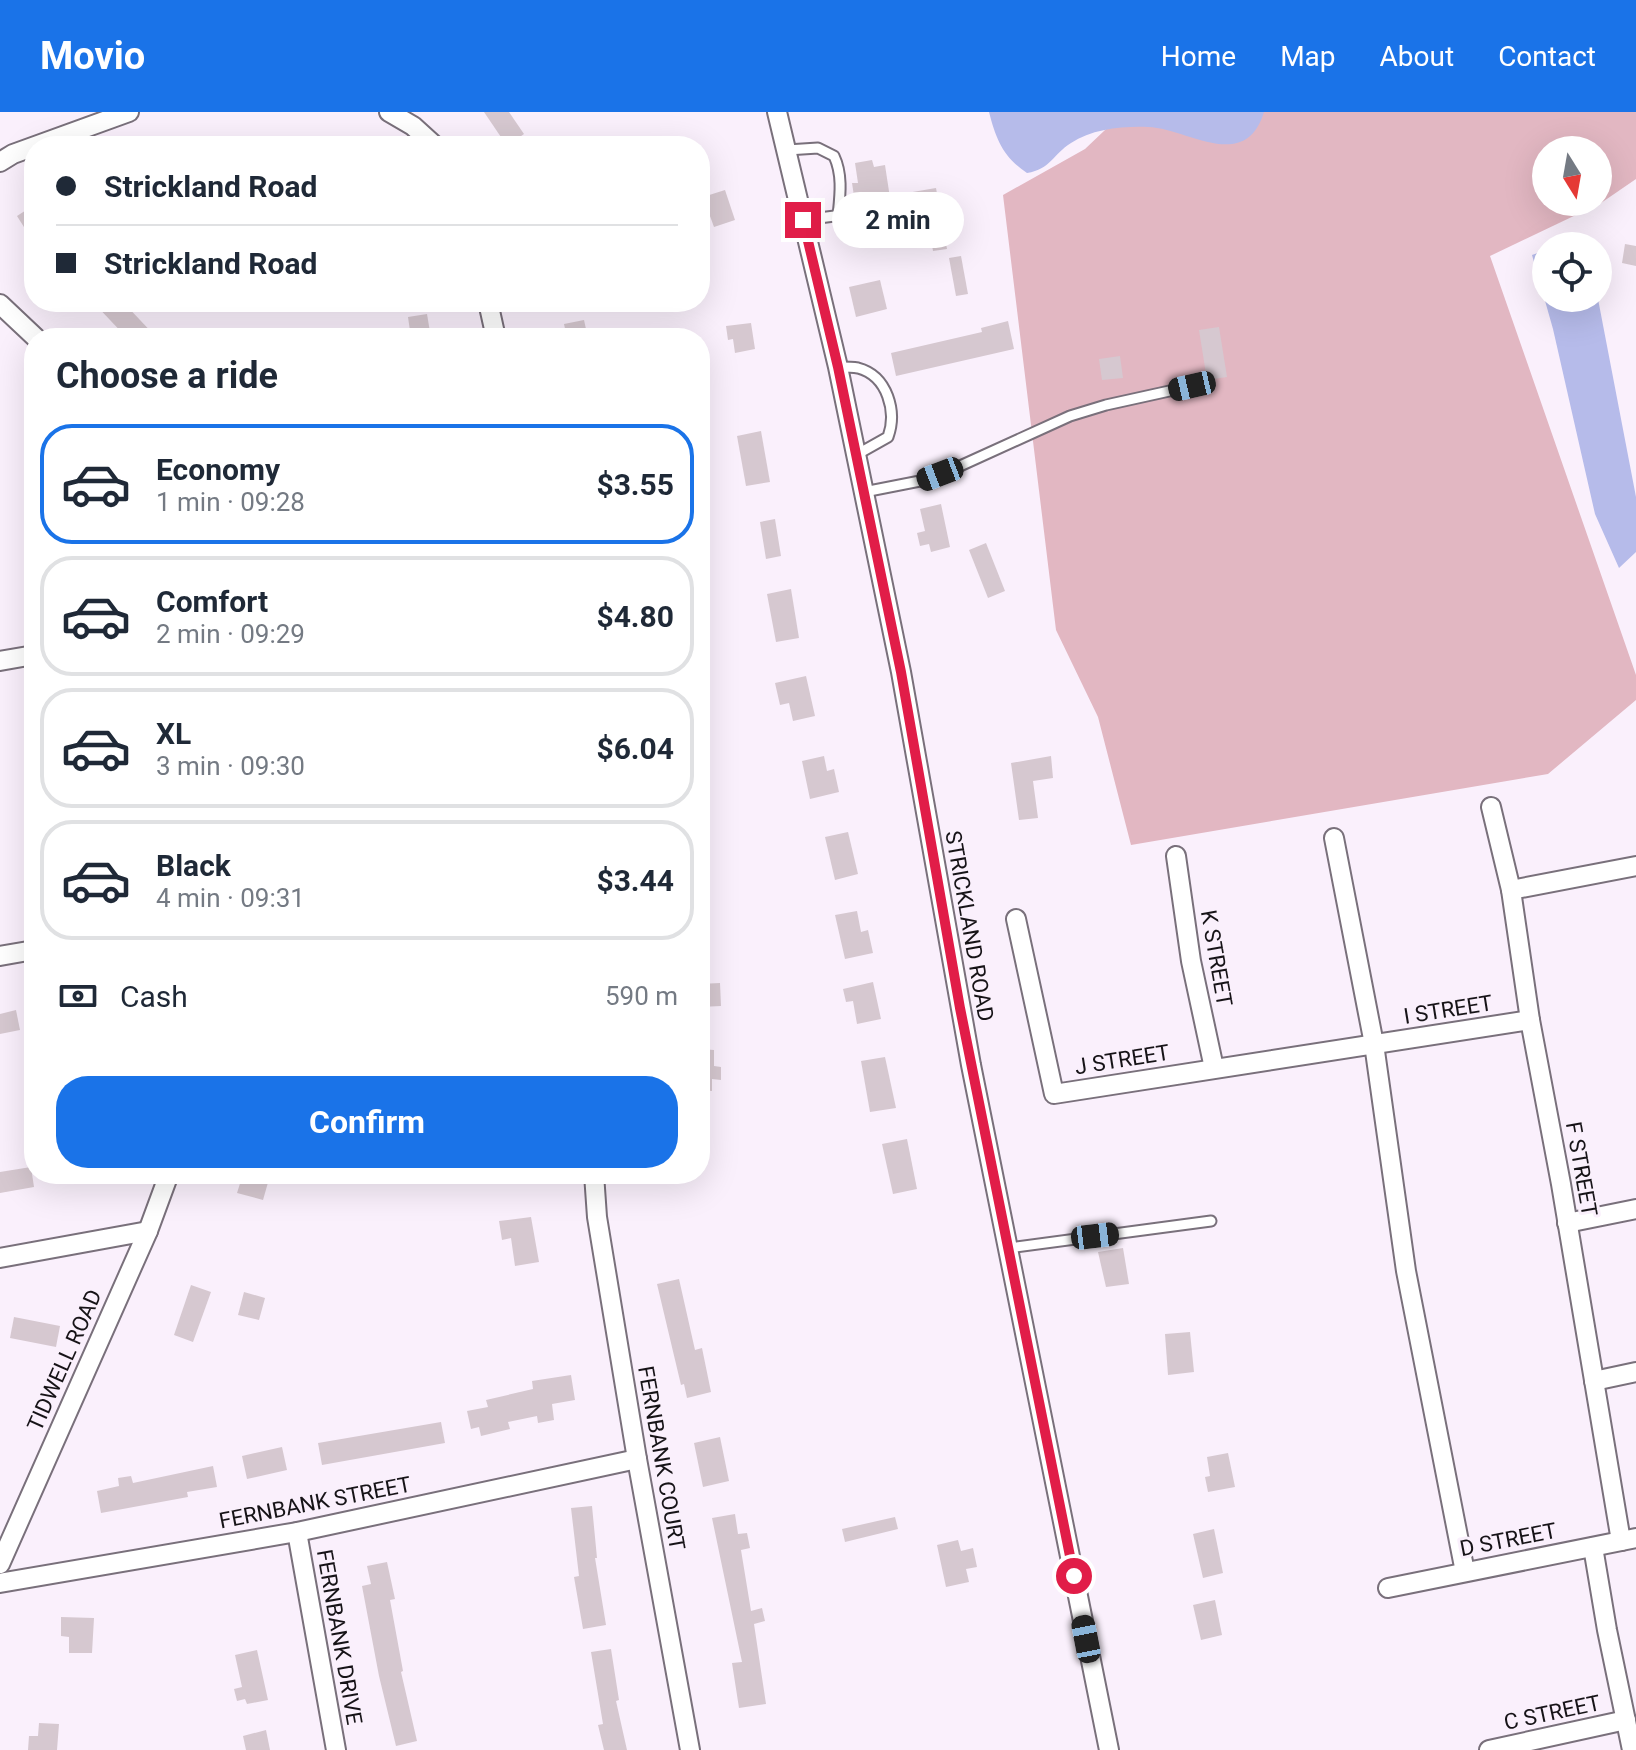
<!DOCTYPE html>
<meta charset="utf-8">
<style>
:root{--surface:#fff;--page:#f2f2f3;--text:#1f2937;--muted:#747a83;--line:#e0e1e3;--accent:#1a73e8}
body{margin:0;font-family:Roboto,sans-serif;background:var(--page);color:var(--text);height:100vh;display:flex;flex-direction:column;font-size:30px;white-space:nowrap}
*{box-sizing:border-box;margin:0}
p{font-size:26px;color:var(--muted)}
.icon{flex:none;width:44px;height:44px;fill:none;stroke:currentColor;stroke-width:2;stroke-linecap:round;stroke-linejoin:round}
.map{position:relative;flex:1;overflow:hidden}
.side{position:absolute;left:24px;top:216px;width:686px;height:856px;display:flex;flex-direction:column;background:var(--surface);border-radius:32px;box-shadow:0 8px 32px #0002}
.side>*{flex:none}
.guide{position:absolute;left:24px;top:24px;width:686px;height:176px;border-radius:32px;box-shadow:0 8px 32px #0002;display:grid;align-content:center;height:176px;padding:0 32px;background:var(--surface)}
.needle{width:52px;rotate:169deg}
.tools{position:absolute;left:1532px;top:24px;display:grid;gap:16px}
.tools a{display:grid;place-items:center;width:80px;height:80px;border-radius:50%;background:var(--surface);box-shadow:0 8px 32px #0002;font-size:40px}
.end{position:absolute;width:36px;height:36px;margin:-18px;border:10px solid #e11d48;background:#fff;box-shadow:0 0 0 4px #fff}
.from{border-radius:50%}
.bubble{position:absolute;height:56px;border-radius:28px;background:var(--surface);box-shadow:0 8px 32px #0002;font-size:26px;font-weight:700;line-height:56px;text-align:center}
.car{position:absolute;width:24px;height:48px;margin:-24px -12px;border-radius:10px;box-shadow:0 0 6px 2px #0007;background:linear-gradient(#222 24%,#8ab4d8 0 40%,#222 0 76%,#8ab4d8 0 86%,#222 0)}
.guide b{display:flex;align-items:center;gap:28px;height:76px;font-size:30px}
.guide b+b{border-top:2px solid var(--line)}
.guide i{width:20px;height:20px;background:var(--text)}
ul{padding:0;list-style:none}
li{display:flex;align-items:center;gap:24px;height:120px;margin:0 16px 12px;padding:0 16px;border:4px solid var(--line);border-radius:32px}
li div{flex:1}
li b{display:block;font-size:30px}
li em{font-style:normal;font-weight:700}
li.on{border-color:var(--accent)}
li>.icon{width:72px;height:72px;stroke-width:1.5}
h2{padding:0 32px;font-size:36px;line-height:96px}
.pay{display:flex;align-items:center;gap:20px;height:88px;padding:0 32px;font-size:30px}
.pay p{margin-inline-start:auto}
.button{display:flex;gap:16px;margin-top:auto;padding:16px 32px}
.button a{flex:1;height:92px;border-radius:32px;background:var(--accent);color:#fff;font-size:32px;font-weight:700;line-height:92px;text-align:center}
header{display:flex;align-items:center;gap:48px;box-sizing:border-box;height:112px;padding:0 40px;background:var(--accent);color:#fff}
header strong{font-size:38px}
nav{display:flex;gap:44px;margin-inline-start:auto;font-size:28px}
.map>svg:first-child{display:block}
.green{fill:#e2b7c2;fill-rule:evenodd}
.water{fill:#b6bbea}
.building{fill:#d6c8d0}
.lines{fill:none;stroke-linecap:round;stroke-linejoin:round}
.service-casing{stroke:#79707b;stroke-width:13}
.minor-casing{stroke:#79707b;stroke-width:22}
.service{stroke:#fff;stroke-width:9}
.minor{stroke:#fff;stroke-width:18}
.route{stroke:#e11d48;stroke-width:10}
.labels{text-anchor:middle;stroke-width:6;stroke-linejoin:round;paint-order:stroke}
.street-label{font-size:22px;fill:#161317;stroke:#faf0fc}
</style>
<header>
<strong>Movio</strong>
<nav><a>Home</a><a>Map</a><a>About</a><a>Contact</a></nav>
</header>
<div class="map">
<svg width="1636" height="1638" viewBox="0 0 1636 1638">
<rect width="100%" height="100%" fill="#faf0fc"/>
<path class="green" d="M1124 0H1636V67L1601 91 1490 144 1636 563V588L1548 662 1131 733 1098 605 1056 518 1003 83 1085 37ZM1546 38H1598V90H1546Z"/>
<g class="water">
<path d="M989 0H1264C1245 62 1187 16 1148 15 1123 14 1092 17 1071 31 1052 43 1051 57 1027 61 1003 45 996 27 989 0Z"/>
<path d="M1546 138V186L1598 187 1636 385V440L1619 456 1595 402 1553 217 1532 143Z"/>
</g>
<g class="building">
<path d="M484 0H509L524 22 507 34Z"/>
<path d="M872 48 874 55 885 53 890 86 861 91 860 83 854 84 852 71H858L855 51Z"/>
<path d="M936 76 947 137 933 139 927 103 899 107 895 83Z"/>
<path d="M725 78 735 108 714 115 703 85Z"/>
<path d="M34 93V131L17 104Z"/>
<path d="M1625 132 1636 134V154L1622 151Z"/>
<path d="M961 144 968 182 956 184 949 146Z"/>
<path d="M880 168 887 197 856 205 849 175Z"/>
<path d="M93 190H123L157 226H127Z"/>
<path d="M427 202 431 226H411L408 205Z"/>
<path d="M584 208 588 226H567L564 212Z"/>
<path d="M1008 209 1014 237 896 264 891 241 982 220 981 216Z"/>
<path d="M751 211 755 237 735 241 733 227 728 228 726 214Z"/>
<path d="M1219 215 1227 265 1207 268 1199 218Z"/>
<path d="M1120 244 1123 266 1102 268 1099 247Z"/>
<path d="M761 319 770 370 746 374 737 324Z"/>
<path d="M941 392 950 435 931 440 929 432 920 434 917 421 925 419 920 397Z"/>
<path d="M775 407 781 444 766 447 760 410Z"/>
<path d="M986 431 1005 479 988 486 969 438Z"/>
<path d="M791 477 799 526 776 530 767 482Z"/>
<path d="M806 564 815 604 793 609 789 591 780 593 775 571Z"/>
<path d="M824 644 827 659 834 657 839 680 810 687 802 649Z"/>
<path d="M1051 644 1053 666 1033 669 1038 706 1019 708 1011 651Z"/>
<path d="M848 720 858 762 835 768 825 725Z"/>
<path d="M857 799 861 820 868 818 873 841 845 847 835 803Z"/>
<path d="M873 870 881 907 857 912 853 889 846 890 843 877Z"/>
<path d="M720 871 721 894 700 895V872Z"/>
<path d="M16 898 20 918 0 922V902Z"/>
<path d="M700 937 714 938V954L721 955V968L712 967V979L700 978Z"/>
<path d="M885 945 896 996 870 1000 861 949Z"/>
<path d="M907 1027 917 1077 893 1082 882 1032Z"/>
<path d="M31 1055 34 1075 0 1081V1060Z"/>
<path d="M243 1062H266L265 1065 269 1067 263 1088 237 1081Z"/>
<path d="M531 1105 539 1150 515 1154 511 1126 502 1128 499 1109Z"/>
<path d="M1123 1136 1129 1172 1106 1175 1098 1140Z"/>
<path d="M679 1167 695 1238 702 1236 711 1280 687 1286 684 1272 681 1273 657 1172Z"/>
<path d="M191 1173 211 1180 193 1230 174 1223Z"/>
<path d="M244 1180 265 1186 259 1208 238 1203Z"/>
<path d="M14 1205 60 1214 56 1235 10 1226Z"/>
<path d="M1190 1220 1194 1260 1168 1263 1165 1222Z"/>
<path d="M571 1263 575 1288 552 1292 554 1308 538 1311 537 1304 508 1310 510 1317 481 1324 479 1315 471 1317 467 1299 488 1295 486 1288 533 1277 532 1269Z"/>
<path d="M441 1310 445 1331 322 1353 318 1331Z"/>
<path d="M720 1325 729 1369 703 1375 694 1331Z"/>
<path d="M282 1335 287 1358 247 1367 242 1344Z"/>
<path d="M1228 1341 1235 1375 1208 1380 1205 1365 1210 1364 1207 1345Z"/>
<path d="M213 1354 217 1375 187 1380 188 1385 101 1401 97 1379 119 1374 118 1366 131 1364 133 1371Z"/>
<path d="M592 1394 597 1446H595L606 1513 583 1517 574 1465 579 1464 571 1396Z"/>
<path d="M735 1402 738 1422 747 1421 750 1436 741 1438 751 1499 762 1496 765 1509 754 1512 766 1592 739 1596 732 1551 742 1550 712 1406Z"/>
<path d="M895 1405 898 1417 845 1430 842 1417Z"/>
<path d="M1214 1417 1223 1461 1203 1466 1193 1422Z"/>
<path d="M958 1428 961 1439 973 1436 977 1455 966 1457 969 1470 946 1475 937 1433Z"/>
<path d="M387 1450 395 1487 390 1488 403 1559 401 1560 417 1629 396 1634 379 1564 362 1474 371 1472 367 1454Z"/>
<path d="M1215 1488 1222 1523 1201 1528 1193 1493Z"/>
<path d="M61 1505 94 1506 92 1541H69V1525L61 1524Z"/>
<path d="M611 1537 619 1588 616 1589 627 1638H604L598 1613 603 1612 591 1540Z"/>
<path d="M257 1538 268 1588 247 1592 245 1587 237 1589 234 1577 242 1575 235 1543Z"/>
<path d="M39 1611 59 1612 57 1638H28L29 1624H38Z"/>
<path d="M266 1618 270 1638H246L243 1624Z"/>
</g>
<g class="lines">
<g class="service-casing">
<g id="service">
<path d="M787 38 818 36 834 44C843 63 840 84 838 104"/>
<path d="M803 108 890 97"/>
<path d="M839 255C845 255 852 255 858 256 888 264 897 300 888 325L856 343"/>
<path d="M864 380 920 369 960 354 1070 304 1106 293 1192 274"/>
<path d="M1008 1136 1211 1109"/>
</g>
</g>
<g class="minor-casing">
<g id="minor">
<path d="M389 0 413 14 435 34"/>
<path d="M777 0 838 255 901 560 971 953 1109 1638"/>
<path d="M0 50 13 42 129 0"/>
<path d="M488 190 496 226"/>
<path d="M0 192 36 226"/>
<path d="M0 549 34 543"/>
<path d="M1491 695 1511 778 1530 908 1561 1072 1621 1429"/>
<path d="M1334 726 1374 932 1406 1159 1465 1460"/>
<path d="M1176 744 1191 849 1214 956"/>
<path d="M1511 778 1636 754"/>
<path d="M1016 807 1054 982 1530 908"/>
<path d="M0 844 34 838"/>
<path d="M594 1062 597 1105 637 1347 690 1638"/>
<path d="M1567 1111 1636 1097"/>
<path d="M0 1146 148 1119"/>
<path d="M1594 1269 1636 1260"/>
<path d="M297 1420 336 1638"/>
<path d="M1593 1435 1607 1518 1632 1638"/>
<path d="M0 1452 148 1119 169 1062"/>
<path d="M0 1471 297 1420 637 1347"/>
<path d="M1388 1476 1636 1426"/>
<path d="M1489 1638 1626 1608"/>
</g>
</g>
<use href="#service" class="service"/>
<use href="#minor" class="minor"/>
</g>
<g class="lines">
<path class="route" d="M803 108 838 255 901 560 960 896 1074 1464"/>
</g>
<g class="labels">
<g class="street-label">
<text transform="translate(970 814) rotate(80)" y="8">STRICKLAND ROAD</text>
<text transform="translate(1217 846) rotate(80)" y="8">K STREET</text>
<text transform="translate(1448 897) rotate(-9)" y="8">I STREET</text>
<text transform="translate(1122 947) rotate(-9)" y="8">J STREET</text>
<text transform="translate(1582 1057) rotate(80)" y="8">F STREET</text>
<text transform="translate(64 1248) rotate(-66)" y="8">TIDWELL ROAD</text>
<text transform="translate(662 1346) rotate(80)" y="8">FERNBANK COURT</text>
<text transform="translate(315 1390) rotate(-11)" y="8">FERNBANK STREET</text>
<text transform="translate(1508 1427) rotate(-11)" y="8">D STREET</text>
<text transform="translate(340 1525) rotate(80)" y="8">FERNBANK DRIVE</text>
<text transform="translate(1552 1600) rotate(-12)" y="8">C STREET</text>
</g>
</g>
</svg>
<div class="tools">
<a><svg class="needle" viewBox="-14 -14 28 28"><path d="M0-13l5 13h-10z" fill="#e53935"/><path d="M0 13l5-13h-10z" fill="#747a83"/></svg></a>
<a><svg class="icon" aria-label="locate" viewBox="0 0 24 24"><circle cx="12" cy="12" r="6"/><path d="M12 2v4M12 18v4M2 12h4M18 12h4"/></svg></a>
</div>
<i class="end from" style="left:1074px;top:1464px"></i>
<i class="end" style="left:803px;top:108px"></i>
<div class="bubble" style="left:832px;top:80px;width:132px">2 min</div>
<i class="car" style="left:1192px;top:274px;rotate:257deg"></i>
<i class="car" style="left:940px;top:362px;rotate:249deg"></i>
<i class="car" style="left:1095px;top:1124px;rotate:83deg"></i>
<i class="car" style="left:1086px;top:1527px;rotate:349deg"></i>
<div class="guide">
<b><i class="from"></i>Strickland Road</b>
<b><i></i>Strickland Road</b>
</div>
<section class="side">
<h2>Choose a ride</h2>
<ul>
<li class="on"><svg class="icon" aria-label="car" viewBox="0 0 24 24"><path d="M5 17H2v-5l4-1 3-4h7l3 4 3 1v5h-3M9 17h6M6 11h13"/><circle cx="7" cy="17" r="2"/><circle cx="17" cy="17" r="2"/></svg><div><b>Economy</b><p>1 min · 09:28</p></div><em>$3.55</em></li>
<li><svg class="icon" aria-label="car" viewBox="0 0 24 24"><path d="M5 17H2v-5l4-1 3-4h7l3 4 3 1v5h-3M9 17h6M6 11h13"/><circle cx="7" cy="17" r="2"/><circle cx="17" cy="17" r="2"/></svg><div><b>Comfort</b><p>2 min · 09:29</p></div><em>$4.80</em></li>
<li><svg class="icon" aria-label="car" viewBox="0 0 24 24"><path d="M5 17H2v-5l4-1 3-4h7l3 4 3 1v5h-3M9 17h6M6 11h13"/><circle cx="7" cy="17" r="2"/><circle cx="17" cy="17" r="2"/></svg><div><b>XL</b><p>3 min · 09:30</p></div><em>$6.04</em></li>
<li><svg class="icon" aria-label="car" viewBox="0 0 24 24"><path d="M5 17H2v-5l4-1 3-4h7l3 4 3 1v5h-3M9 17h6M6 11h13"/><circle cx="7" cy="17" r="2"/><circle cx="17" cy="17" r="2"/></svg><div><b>Black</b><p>4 min · 09:31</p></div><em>$3.44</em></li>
</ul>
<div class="pay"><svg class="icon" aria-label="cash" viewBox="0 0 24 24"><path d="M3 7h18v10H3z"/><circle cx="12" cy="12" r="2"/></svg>Cash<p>590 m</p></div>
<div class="button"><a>Confirm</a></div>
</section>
</div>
